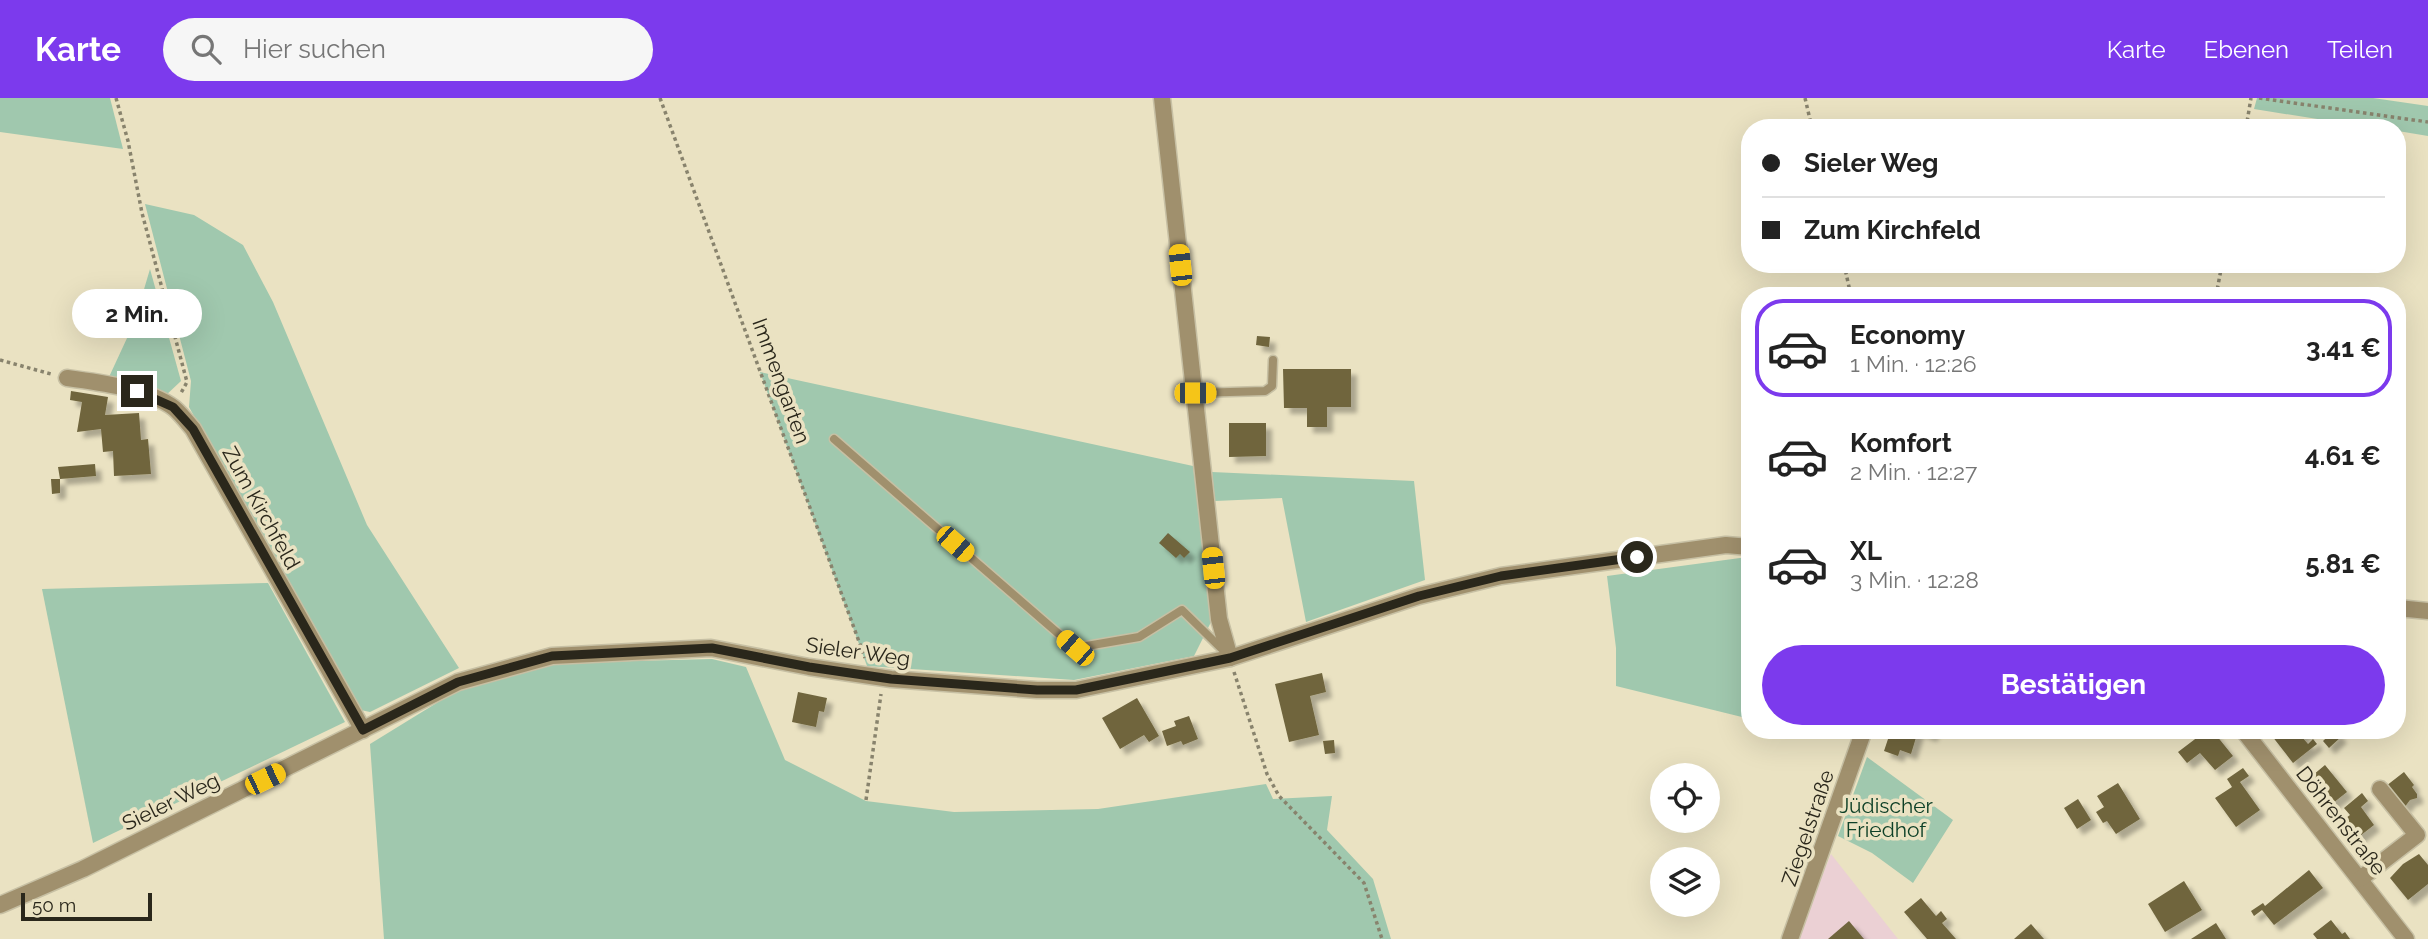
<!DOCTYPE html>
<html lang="de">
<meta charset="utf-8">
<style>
:root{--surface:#fff;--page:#f6f6f6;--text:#222;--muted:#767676;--line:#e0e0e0;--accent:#7c3aed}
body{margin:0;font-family:Raleway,sans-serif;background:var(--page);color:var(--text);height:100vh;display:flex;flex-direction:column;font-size:26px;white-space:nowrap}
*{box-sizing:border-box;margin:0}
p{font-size:23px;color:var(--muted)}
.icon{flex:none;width:38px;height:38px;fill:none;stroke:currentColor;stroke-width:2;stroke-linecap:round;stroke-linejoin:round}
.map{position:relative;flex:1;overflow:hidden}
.sheet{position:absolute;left:1741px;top:189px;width:665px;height:452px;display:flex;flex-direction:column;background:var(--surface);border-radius:28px;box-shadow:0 7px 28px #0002}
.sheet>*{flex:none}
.banner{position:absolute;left:1741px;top:21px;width:665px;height:154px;border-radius:28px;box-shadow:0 7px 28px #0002;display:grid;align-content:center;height:154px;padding:0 21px;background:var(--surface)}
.fabs{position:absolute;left:1650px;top:665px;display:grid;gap:14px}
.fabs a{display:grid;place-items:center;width:70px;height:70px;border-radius:50%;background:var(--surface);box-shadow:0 7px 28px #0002;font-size:35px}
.scale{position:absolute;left:21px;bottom:18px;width:131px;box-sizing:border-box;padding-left:7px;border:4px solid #2a271b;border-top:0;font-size:19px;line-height:24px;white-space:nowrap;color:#2a271b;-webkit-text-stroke:5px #eae2c2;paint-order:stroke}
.end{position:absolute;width:32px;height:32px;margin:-16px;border:9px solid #2a271b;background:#fff;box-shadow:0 0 0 4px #fff}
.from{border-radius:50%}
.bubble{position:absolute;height:49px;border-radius:24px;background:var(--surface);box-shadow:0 7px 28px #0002;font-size:23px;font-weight:700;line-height:49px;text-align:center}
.car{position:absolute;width:21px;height:42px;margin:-21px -10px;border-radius:9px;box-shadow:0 0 5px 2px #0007;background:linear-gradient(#f5c518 24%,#345 0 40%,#f5c518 0 76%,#345 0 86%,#f5c518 0)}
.banner b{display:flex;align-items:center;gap:24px;height:66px;font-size:26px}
.banner b+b{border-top:2px solid var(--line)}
.banner i{width:18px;height:18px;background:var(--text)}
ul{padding:12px 0 0;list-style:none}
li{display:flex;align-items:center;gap:21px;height:98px;margin:0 14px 10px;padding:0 7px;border:4px solid transparent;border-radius:28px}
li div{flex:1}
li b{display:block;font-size:26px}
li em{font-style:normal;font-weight:700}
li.active{border-color:var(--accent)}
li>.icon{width:63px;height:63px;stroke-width:1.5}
.action{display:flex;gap:14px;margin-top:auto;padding:14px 21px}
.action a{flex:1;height:80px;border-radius:42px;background:var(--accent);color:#fff;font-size:28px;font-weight:700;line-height:80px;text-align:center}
header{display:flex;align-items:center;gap:42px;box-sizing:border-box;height:98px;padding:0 35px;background:var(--accent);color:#fff}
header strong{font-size:33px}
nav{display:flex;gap:38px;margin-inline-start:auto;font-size:24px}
.search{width:490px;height:63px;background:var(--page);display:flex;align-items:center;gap:18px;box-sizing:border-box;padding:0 24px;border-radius:38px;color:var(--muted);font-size:26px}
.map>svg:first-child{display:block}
.industrial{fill:#ebd0d4}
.green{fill:#a0c8ae}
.building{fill:#6f653e;filter:url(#shadow)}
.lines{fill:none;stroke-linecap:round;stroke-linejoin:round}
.service-casing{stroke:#c7c0a4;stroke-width:11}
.minor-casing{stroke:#c7c0a4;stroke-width:19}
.path{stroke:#88836d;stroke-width:3.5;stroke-dasharray:3.5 3.5;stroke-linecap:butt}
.service{stroke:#a0906d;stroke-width:8}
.minor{stroke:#a0906d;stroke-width:16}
.route{stroke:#2a271b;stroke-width:9}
.labels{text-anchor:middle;stroke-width:7;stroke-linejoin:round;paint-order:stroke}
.street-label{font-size:21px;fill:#2a271b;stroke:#eae2c2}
.park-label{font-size:21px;fill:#0e4027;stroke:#eae2c2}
</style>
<header>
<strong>Karte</strong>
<div class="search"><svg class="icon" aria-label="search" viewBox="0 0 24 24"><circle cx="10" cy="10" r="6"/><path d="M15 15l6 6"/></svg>Hier suchen</div>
<nav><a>Karte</a><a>Ebenen</a><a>Teilen</a></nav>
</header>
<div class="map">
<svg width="2428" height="841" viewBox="0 0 2428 841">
<defs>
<filter id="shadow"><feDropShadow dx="6" dy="6" stdDeviation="2" flood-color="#0004"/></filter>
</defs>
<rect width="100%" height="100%" fill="#eae2c2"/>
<path class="industrial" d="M1831 756 1898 841H1796Z"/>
<g class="green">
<path d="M0 0H110L123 51 0 34Z"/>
<path d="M2257 0H2373L2428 8V38L2398 33V30H2374L2254 11Z"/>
<path d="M145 106 194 117 243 147 273 204 367 427 459 570 370 614 356 611 189 309 191 283Z"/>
<path d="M150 171 181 283 164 299 109 279 134 225Z"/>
<path d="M760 274 1193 368 1212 522 1194 558 1074 582 867 568Z"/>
<path d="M1212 374 1414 383 1425 482 1306 524 1282 400 1215 403Z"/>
<path d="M1740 460 1750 461V621L1616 588V550L1607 478Z"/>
<path d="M268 485 345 624 93 745 42 491Z"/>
<path d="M712 561 746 569 785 662 866 703 954 714 1098 711 1266 686 1273 701 1332 698 1327 732 1373 781 1391 841H384L370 646 461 590 554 565Z"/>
<path d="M1867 659 1953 722 1913 785 1872 755 1838 738Z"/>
</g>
<g class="building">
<path d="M1257 238 1270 239 1269 249 1256 247Z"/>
<path d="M1283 271H1351V309H1327V329H1307V310H1284Z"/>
<path d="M71 293 108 299 105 317 139 315 141 342 148 341 151 376 114 378 113 353 103 354 101 331 77 334 82 304 70 302Z"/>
<path d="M1229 325H1266V358L1229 359Z"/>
<path d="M95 366 96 378 60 381 58 369Z"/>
<path d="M51 381H60V395L52 396Z"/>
<path d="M1168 435 1190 454 1184 460 1180 456 1176 460 1159 445Z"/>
<path d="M1322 575 1326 594 1310 598 1319 637 1289 644 1275 586Z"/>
<path d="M798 594 827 600 824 614 819 613 816 629 792 624Z"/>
<path d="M1137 600 1159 638 1149 644 1144 637 1120 651 1102 620Z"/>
<path d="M1189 618 1198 641 1183 647 1181 643 1167 648 1162 633 1176 628 1174 623Z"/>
<path d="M1891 632H1934L1931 638 1918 633 1911 656 1900 652 1898 658 1884 653Z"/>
<path d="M2207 632H2212L2233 658 2215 672 2200 655 2187 665 2178 654Z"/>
<path d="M2274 632H2310L2302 639 2308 646 2313 641 2317 646 2293 665 2272 638 2276 635Z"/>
<path d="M2335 632 2341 639 2329 650 2323 643Z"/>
<path d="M1334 642 1335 655 1325 656 1323 643Z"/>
<path d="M2325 667 2347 694 2328 709 2319 698 2316 701 2312 696 2316 694 2314 691 2320 685 2313 677Z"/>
<path d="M2243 670 2249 678 2240 684 2260 712 2236 729 2215 700 2232 689 2227 681Z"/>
<path d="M2404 674 2414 687 2412 689 2417 696V700L2410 702 2404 710 2386 688Z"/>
<path d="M2118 685 2140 721 2116 736 2107 723 2103 725 2096 714 2104 709 2097 698Z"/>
<path d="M2362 695 2368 703 2361 709 2374 727 2356 741 2342 723 2350 717 2344 710Z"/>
<path d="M2078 701 2091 722 2077 731 2064 710Z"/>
<path d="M2419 756 2428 767V786L2408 802 2390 780 2403 766Z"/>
<path d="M2309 772 2323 790 2274 827 2262 812 2254 818 2251 813 2263 805 2265 808Z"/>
<path d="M2184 783 2202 812 2165 834 2148 806Z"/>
<path d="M1921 800 1936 818 1941 813 1947 821 1942 825 1956 841H1927L1904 814Z"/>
<path d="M2331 822 2342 836 2345 834 2350 841H2317L2313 836Z"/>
<path d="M1849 823 1864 841H1828Z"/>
<path d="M2216 825 2226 841H2191Z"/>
<path d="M2031 826 2044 841H2014Z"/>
</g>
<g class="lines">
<g class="service-casing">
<g id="service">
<path d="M1195 295 1265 293 1272 288 1273 262"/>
<path d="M834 341 1075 550 1139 539 1182 512 1226 555"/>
</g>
</g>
<g class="minor-casing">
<g id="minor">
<path d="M1162 0 1219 521 1230 560"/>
<path d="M67 280C97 284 150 291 174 310 181 316 187 324 193 331L363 632"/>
<path d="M2398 510 2428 513"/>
<path d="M2243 632 2406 841"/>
<path d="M2360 781 2417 737 2380 691"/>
<path d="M0 807 83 771 458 584 552 558 711 550 809 569 891 581 1037 592H1076L1230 560 1419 498 1501 478 1726 447 1750 449"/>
<path d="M1790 841 1864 632"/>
</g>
</g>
<g class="path">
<path d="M116 0 128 43 142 115 187 284 181 295"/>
<path d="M660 0 865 560"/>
<path d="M1805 0 1812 30"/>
<path d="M2259 0 2428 24"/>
<path d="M2246 30 2251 0"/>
<path d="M1844 166 1851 198"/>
<path d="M2216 198 2222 166"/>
<path d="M0 262 51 276"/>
<path d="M1234 574 1267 676 1279 698 1364 785 1382 841"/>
<path d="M866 702 881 596"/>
</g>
<use href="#service" class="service"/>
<use href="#minor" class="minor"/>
</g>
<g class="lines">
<path class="route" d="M137 293 173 309 193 331 363 632 458 584 552 558 712 550 809 569 891 581 1037 592H1076L1230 560 1419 498 1501 478 1637 459"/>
</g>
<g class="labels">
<g class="street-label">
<text transform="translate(781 283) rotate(70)" y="7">Immengarten</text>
<text transform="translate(261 410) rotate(61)" y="7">Zum Kirchfeld</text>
<text transform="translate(858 554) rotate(8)" y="7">Sieler Weg</text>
<text transform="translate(171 704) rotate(-26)" y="7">Sieler Weg</text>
<text transform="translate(2341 723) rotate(52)" y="7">Döhrenstraße</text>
<text transform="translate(1808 730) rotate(-71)" y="7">Ziegelstraße</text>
</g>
<g class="park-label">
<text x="1886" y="715">Jüdischer<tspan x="1886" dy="24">Friedhof</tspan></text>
</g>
</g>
</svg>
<div class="fabs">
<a><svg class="icon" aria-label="locate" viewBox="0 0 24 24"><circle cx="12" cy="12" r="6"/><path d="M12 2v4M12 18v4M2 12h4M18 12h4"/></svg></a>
<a><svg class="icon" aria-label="layers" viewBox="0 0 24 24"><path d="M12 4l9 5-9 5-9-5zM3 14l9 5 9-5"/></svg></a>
</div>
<div class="scale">50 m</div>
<i class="end from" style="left:1637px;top:459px"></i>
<i class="end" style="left:137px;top:293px"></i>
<div class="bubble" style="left:72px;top:191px;width:130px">2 Min.</div>
<i class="car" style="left:1180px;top:167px;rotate:354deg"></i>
<i class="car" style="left:1195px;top:295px;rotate:90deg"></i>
<i class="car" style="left:955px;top:446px;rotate:131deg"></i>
<i class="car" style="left:1213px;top:470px;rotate:354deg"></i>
<i class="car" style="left:1075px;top:550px;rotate:311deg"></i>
<i class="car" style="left:265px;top:681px;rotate:64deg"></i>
<div class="banner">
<b><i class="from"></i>Sieler Weg</b>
<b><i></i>Zum Kirchfeld</b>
</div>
<section class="sheet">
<ul>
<li class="active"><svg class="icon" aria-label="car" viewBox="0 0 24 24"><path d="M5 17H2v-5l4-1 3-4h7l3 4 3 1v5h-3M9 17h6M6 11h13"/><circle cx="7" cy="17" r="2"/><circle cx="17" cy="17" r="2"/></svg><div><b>Economy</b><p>1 Min. · 12:26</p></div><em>3.41 €</em></li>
<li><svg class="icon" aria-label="car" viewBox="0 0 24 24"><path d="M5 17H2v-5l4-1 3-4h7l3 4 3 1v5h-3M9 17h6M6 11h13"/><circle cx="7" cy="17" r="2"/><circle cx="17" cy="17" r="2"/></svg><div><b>Komfort</b><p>2 Min. · 12:27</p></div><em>4.61 €</em></li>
<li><svg class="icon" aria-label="car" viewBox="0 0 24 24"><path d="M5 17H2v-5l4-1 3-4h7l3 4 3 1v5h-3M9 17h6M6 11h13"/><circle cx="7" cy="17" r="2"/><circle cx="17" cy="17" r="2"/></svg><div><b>XL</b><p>3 Min. · 12:28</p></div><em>5.81 €</em></li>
</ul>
<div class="action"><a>Bestätigen</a></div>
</section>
</div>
